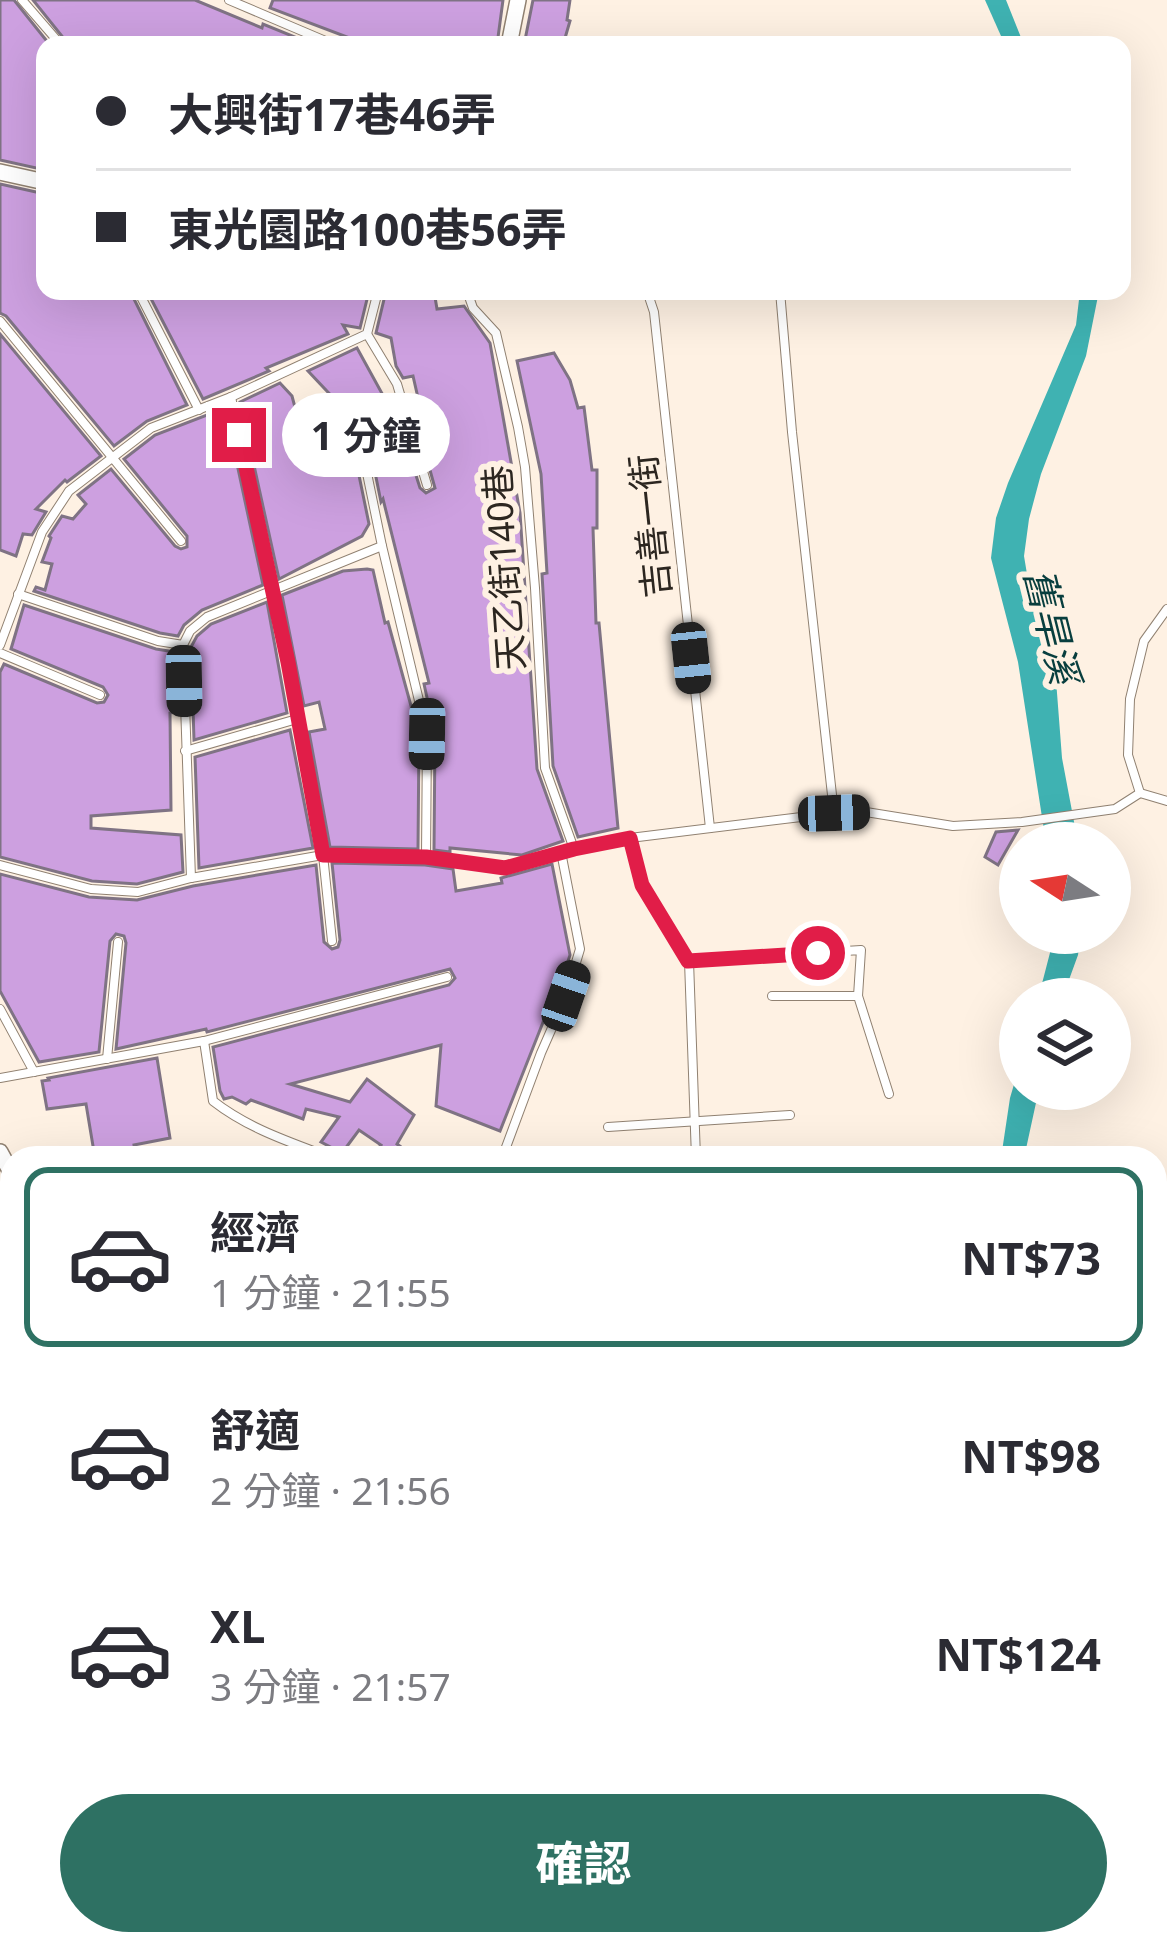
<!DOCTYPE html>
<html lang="zh-TW">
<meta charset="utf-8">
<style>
:root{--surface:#fff;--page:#f2f2f3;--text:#2b2b33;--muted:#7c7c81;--line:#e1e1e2;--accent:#2e7163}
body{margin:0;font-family:"Noto Sans","Noto Sans TC",sans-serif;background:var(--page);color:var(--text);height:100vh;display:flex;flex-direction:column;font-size:45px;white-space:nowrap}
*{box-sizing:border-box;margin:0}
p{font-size:39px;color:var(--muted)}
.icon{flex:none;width:66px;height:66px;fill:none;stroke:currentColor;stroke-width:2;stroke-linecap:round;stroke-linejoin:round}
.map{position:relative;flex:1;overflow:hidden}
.panel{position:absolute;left:0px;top:1146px;width:1167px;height:810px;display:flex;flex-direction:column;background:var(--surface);border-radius:36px 36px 0 0;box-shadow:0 12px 48px #0002}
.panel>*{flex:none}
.top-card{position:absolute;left:36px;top:36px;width:1095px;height:264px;border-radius:24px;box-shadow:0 12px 48px #0002;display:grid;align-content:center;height:264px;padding:0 60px;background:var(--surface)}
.needle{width:78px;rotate:282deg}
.controls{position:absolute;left:999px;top:822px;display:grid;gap:24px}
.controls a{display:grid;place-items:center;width:132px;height:132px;border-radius:50%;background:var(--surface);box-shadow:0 12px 48px #0002;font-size:60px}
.end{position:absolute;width:54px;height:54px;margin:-27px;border:15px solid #e11d48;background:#fff;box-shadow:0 0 0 6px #fff}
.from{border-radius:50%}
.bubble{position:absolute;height:84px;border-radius:42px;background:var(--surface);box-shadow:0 12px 48px #0002;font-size:39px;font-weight:700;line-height:84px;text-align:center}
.car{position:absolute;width:36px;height:72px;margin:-36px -18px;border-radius:15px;box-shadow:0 0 9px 3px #0007;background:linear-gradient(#222 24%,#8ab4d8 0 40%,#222 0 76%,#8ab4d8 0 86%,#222 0)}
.top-card b{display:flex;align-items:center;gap:42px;height:114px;font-size:45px}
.top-card b+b{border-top:3px solid var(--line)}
.top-card i{width:30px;height:30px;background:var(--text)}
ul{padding:21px 0 0;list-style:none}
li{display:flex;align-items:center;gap:36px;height:180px;margin:0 24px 18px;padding:0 36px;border:6px solid transparent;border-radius:24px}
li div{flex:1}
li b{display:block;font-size:45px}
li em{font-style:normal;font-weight:700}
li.on{border-color:var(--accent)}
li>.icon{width:108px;height:108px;stroke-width:1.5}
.primary-button{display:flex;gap:24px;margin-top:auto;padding:24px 60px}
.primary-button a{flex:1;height:138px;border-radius:72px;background:var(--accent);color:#fff;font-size:48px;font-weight:700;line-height:138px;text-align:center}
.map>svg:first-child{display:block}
.green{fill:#ade8cb}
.water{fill:#3fb2b2}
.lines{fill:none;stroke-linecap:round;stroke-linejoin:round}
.stream{stroke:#3fb2b2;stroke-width:4.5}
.building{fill:#cda0e0;stroke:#7f7384;stroke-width:3}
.lane-casing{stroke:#908171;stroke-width:10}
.street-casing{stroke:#908171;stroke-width:18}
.secondary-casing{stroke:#908171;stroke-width:24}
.lane{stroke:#fff;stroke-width:8}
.street{stroke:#fff;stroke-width:15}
.secondary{stroke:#fff;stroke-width:21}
.route{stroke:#e11d48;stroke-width:15}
.labels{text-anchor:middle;stroke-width:12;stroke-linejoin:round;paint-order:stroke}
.street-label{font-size:36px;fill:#2c2620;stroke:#fef1e3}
.water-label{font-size:39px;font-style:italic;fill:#083e3e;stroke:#fef1e3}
</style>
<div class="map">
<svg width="1167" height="1956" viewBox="0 0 1167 1956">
<rect width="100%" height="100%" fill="#fef1e3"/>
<g class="green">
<path d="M0 1182 12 1204V1358L0 1336Z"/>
<path d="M0 1868 12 1870V1944H242L229 1956H0Z"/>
</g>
<g class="water">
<path d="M985 0H1006L1024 45H1005Z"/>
<path d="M1080 291H1099L1086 356 1041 474 1029 519 1024 556 1028 580 1046 618 1053 641 1062 758 1078 843H1046L1018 662 991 558 996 518 1008 483 1076 325Z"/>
<path d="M1053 933H1081L1078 955 1062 999H1038L1052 945Z"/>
<path d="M1020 1064V1089H1039L1024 1158H1001L1010 1098Z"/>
</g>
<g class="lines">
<g class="stream">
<path d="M0 1253 12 1276"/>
<path d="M243 1956 252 1944"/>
</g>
</g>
<g class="building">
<path d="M0 0H14L50 45H45V170L0 160Z"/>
<path d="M33 0H195L262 28 263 24 295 37 292 45H69Z"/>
<path d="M273 0H503L497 45H368L270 8Z"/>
<path d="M533 0H570L567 20 570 21 563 45H524Z"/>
<path d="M0 184 45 194V291H130L187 405 147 421 114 446 6 316 0 313Z"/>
<path d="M147 291H369L360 328 343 325 348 334 266 368 269 371 203 399Z"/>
<path d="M386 291H434L437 309 464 306 490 343 520 513 537 769 563 841 522 855 450 848V852L434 850 435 734 424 684 429 683 383 499 381 502 363 413 359 408H350L347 417 369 524 362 536 279 579 240 402 280 383 292 396 297 415 340 405 308 371 357 348 401 428 420 488 426 493 435 488 414 413 421 411 413 376 403 378 396 366 391 338 376 333Z"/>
<path d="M0 334 101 456 67 482 65 480 36 509 46 512 32 535 23 534 16 556 0 550Z"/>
<path d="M554 353 570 380 578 408 584 407 592 470H597V528H593L596 623H599L618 828 578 837 553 766 542 574 547 573 541 474 517 361Z"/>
<path d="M225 408 263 585 202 610 184 625 178 636 160 633 34 591 36 587 45 590 52 564 42 562 51 538 49 536 62 516 73 519 86 504 78 495 111 469 175 546 181 549 187 547V536L124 459 155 435Z"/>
<path d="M367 569 373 570 385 623 388 622 419 735 418 849 330 847 309 732 325 729 319 702 304 706 282 595 343 571Z"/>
<path d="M267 602 287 713 194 740 191 647 197 636 211 624Z"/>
<path d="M24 605 156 649 175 652 177 712 170 713 171 810 91 816V828L181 835 183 872 137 884 92 881 0 857V672L4 664 97 703 104 702 108 695 103 687 11 649Z"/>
<path d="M290 730 313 848 199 868 195 757Z"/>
<path d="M1018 830 998 865 985 857 996 832Z"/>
<path d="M332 863 425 865 453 869 456 891 502 883 501 878 552 864 570 955 561 983 553 997 500 1131 436 1106 441 1045 290 1084 350 1102 367 1079 414 1115 397 1144 416 1158H371L381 1145 359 1130 342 1153 321 1142 339 1117 306 1109 303 1119 251 1100 246 1104 232 1097 224 1099 220 1091 213 1047 449 985 455 978 450 969 207 1032 206 1029 116 1049 126 943 124 936 116 934 110 941 99 1052 39 1062 0 991V874L89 897 137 900 193 886 316 865 324 942 332 949 338 947 340 940Z"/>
<path d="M157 1058 170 1138 134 1145 136 1158H95L86 1104 47 1109 42 1081 49 1080 48 1078Z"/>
</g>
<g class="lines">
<g class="lane-casing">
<g id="lane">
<path d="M22 0 61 45"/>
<path d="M229 0 335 45"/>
<path d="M138 291 199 410"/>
<path d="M467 291 473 308 496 333 518 427 525 467 535 588 545 768 574 849"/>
<path d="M647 291 654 312 710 828"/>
<path d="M780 291 792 432 834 813"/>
<path d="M0 321 181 541"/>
<path d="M367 334 397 384 427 485"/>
<path d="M231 397 288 662 323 855 332 941"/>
<path d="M382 546 427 734 426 857"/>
<path d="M18 594 158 641 183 645 190 631 207 617 382 546 355 415"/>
<path d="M0 645 42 532 69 491 151 428 231 397 367 334 378 291"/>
<path d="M183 646 191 878"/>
<path d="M0 653 100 695"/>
<path d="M185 751 297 719"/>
<path d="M1140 793 1128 755 1130 699 1144 641 1167 609"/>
<path d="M1140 793 1167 801"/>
<path d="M630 838 642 885 689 961 696 1158"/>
<path d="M0 865 91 889 138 892 191 878 323 855 426 857 505 868 574 849 630 838 834 813 866 812 953 826 1022 822 1115 809 1140 793"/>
<path d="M689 961 861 950 858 996 889 1094"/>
<path d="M772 996H858"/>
<path d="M0 1009 34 1072"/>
<path d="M204 1041 213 1101C249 1129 290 1142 332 1158"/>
<path d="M107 1059 118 942"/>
<path d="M0 1078 204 1041 447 977"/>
<path d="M608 1127 790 1115"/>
<path d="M502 1158 541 1053 566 996 580 949 561 852"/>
<path d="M0 1465 12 1468"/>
<path d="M0 1561 12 1502"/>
<path d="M0 1657 4 1637"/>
<path d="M289 1956 291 1944"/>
<path d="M391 1956 393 1944"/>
<path d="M955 1956 971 1950 1007 1956"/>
</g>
</g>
<g class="street-casing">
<g id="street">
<path d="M509 45 518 0"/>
<path d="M0 172 45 182"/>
<path d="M0 1152 12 1174"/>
<path d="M0 1365 12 1387"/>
<path d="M1155 1439 1167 1443"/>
<path d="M1155 1822 1167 1869"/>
</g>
</g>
<g class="secondary-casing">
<g id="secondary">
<path d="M0 1822 12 1824"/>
<path d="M0 1847 12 1849"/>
<path d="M446 1944 502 1956"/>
<path d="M561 1944 619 1956"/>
</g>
</g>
<use href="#lane" class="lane"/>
<use href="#street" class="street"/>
<use href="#secondary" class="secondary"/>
</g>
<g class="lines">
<path class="route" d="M239 435 288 662 323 855 426 857 505 868 574 849 630 838 642 885 688 961 818 953"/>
</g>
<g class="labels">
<g class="street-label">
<text transform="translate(650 526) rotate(-96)" y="13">吉善一街</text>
<text transform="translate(504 568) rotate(-94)" y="13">天乙街140巷</text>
</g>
<g class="water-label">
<text transform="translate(1052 626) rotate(76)" y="14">舊旱溪</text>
</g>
</g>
</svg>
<div class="controls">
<a><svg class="needle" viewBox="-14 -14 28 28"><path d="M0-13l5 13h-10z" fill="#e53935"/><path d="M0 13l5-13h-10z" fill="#7c7c81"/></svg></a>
<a><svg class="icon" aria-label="layers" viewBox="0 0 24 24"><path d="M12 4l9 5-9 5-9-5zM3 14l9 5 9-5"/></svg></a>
</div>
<i class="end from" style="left:818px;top:953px"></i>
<i class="end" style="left:239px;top:435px"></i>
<div class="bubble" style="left:282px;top:393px;width:168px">1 分鐘</div>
<i class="car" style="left:691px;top:658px;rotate:174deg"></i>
<i class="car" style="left:184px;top:681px;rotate:179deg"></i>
<i class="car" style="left:427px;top:734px;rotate:181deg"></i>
<i class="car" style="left:834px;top:813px;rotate:88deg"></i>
<i class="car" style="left:566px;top:996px;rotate:19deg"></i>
<div class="top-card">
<b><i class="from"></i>大興街17巷46弄</b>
<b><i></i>東光園路100巷56弄</b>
</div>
<section class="panel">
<ul>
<li class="on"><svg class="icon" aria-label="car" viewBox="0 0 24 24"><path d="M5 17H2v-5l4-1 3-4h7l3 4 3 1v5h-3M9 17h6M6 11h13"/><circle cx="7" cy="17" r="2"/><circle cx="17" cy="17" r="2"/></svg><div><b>經濟</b><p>1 分鐘 · 21:55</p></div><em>NT$73</em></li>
<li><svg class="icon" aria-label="car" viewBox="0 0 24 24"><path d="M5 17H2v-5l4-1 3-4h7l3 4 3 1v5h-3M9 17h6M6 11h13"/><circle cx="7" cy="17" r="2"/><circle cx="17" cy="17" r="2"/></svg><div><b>舒適</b><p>2 分鐘 · 21:56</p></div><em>NT$98</em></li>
<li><svg class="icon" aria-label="car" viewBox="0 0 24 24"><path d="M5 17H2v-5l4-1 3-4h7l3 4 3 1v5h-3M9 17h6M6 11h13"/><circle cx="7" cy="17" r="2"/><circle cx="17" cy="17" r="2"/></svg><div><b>XL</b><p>3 分鐘 · 21:57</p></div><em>NT$124</em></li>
</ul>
<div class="primary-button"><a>確認</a></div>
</section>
</div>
